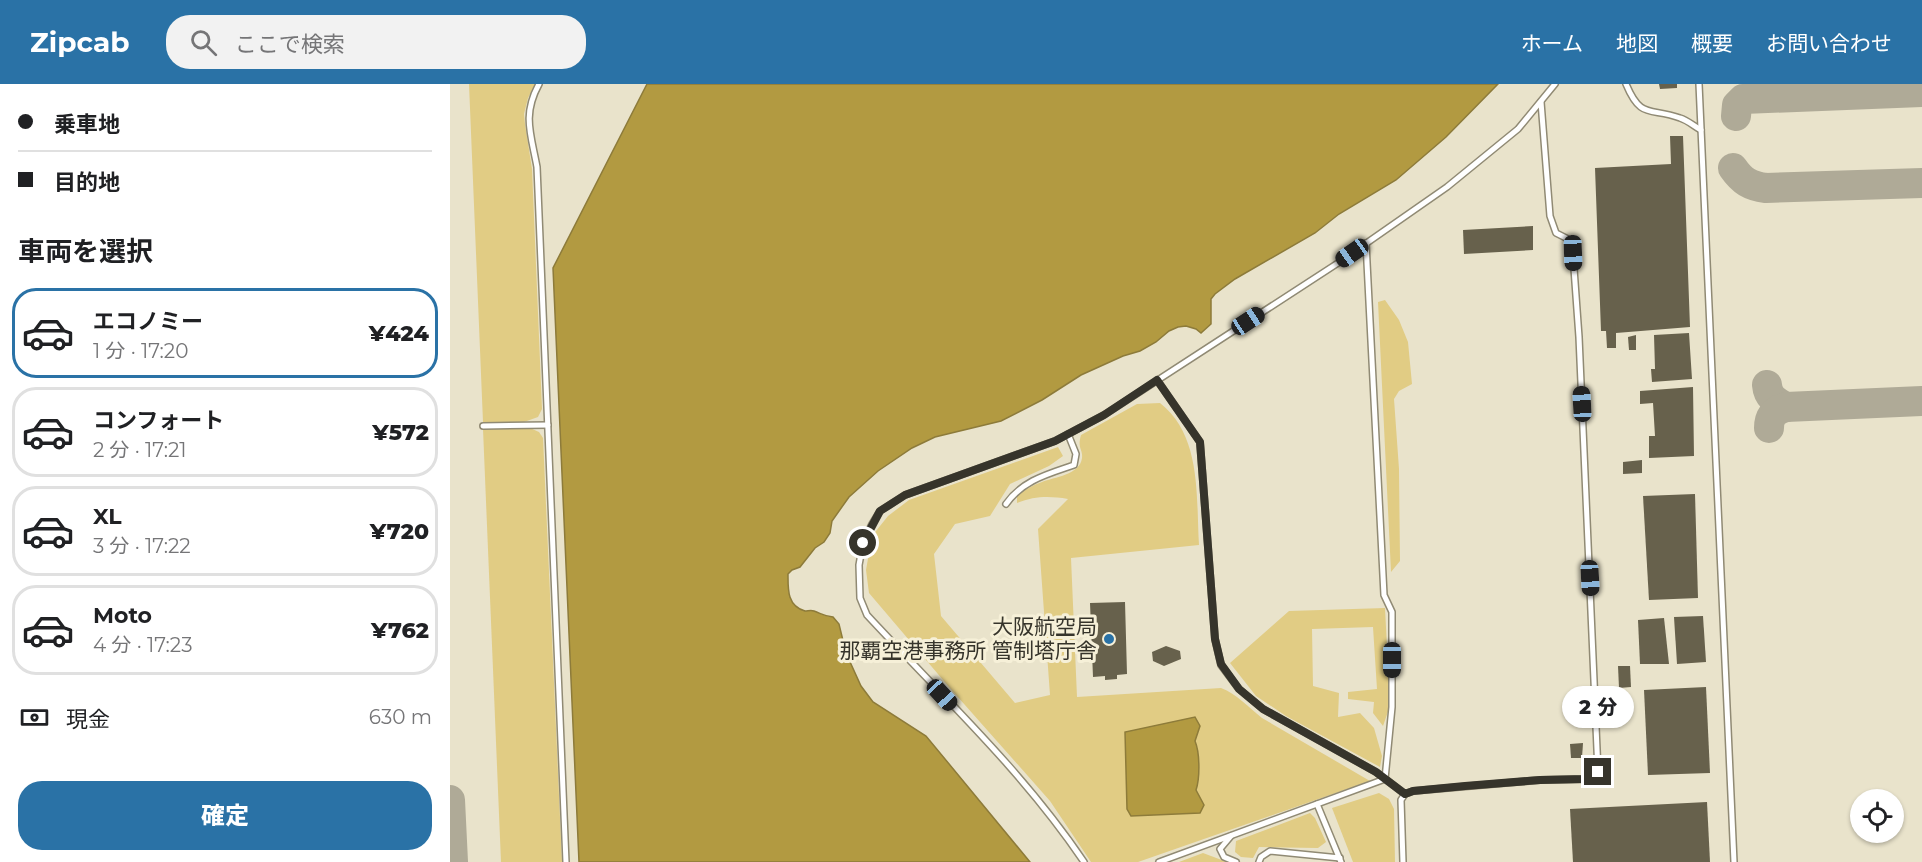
<!DOCTYPE html>
<html lang="ja">
<meta charset="utf-8">
<style>
:root{--surface:#fff;--page:#f2f2f2;--text:#202124;--muted:#757577;--line:#e0e0e0;--accent:#2a72a6}
body{margin:0;font-family:Montserrat,"Noto Sans JP",sans-serif;background:var(--page);color:var(--text);height:100vh;display:flex;flex-direction:column;font-size:22px;white-space:nowrap}
*{box-sizing:border-box;margin:0}
p{font-size:20px;color:var(--muted)}
.icon{flex:none;width:33px;height:33px;fill:none;stroke:currentColor;stroke-width:2;stroke-linecap:round;stroke-linejoin:round}
.map{position:relative;flex:1;overflow:hidden}
.panel{display:flex;flex-direction:column;background:var(--surface);width:450px}
.panel>*{flex:none}
.guide{display:grid;align-content:center;height:132px;padding:0 18px;background:var(--surface)}
.buttons{position:absolute;left:1400px;top:705px;display:grid;gap:12px}
.buttons a{display:grid;place-items:center;width:54px;height:54px;border-radius:50%;background:var(--surface);box-shadow:0 2px 4px #0004;font-size:30px}
.end{position:absolute;width:27px;height:27px;margin:-14px;border:8px solid #36342b;background:#fff;box-shadow:0 0 0 3px #fff}
.from{border-radius:50%}
.bubble{position:absolute;height:42px;border-radius:21px;background:var(--surface);box-shadow:0 2px 4px #0004;font-size:20px;font-weight:800;line-height:42px;text-align:center}
.car{position:absolute;width:18px;height:36px;margin:-18px -9px;border-radius:8px;box-shadow:0 0 4px 2px #0007;background:linear-gradient(#222 24%,#8ab4d8 0 40%,#222 0 76%,#8ab4d8 0 86%,#222 0)}
.guide b{display:flex;align-items:center;gap:21px;height:57px;font-size:22px}
.guide b+b{border-top:2px solid var(--line)}
.guide i{width:15px;height:15px;background:var(--text)}
ul{padding:0;list-style:none}
li{display:flex;align-items:center;gap:18px;height:90px;margin:0 12px 9px;padding:0 6px;border:3px solid var(--line);border-radius:24px}
li div{flex:1}
li b{display:block;font-size:22px}
li em{font-style:normal;font-weight:800}
li.selected{border-color:var(--accent)}
li>.icon{width:54px;height:54px;stroke-width:1.5}
h2{padding:0 18px;font-size:27px;line-height:72px}
.pay{display:flex;align-items:center;gap:15px;height:66px;padding:0 18px;font-size:22px}
.pay p{margin-inline-start:auto}
.button{display:flex;gap:12px;margin-top:auto;padding:12px 18px}
.button a{flex:1;height:69px;border-radius:24px;background:var(--accent);color:#fff;font-size:24px;font-weight:800;line-height:69px;text-align:center}
header{display:flex;align-items:center;gap:36px;box-sizing:border-box;height:84px;padding:0 30px;background:var(--accent);color:#fff}
header strong{font-size:28px}
nav{display:flex;gap:33px;margin-inline-start:auto;font-size:21px}
.search{width:420px;height:54px;background:var(--page);display:flex;align-items:center;gap:15px;box-sizing:border-box;padding:0 21px;border-radius:24px;color:var(--muted);font-size:22px}
main{display:flex;flex:1;min-height:0}
.map>svg:first-child{display:block}
.green{fill:#e1cc84}
.water{fill:#b29a41;stroke:#8d7b3a;stroke-width:1.5}
.lines{fill:none;stroke-linecap:round;stroke-linejoin:round}
.taxiway{stroke:#afaa97;stroke-width:30}
.building{fill:#67614c}
.lane-casing{stroke:#908a74;stroke-width:8}
.lane{stroke:#fff;stroke-width:5}
.route{stroke:#36342b;stroke-width:8}
.poi-dot{fill:#2a72a6;stroke:#f6f0d8;stroke-width:2}
.labels{text-anchor:middle;stroke-width:6;stroke-linejoin:round;paint-order:stroke}
.poi-label{font-size:21px;fill:#36342b;stroke:#f6f0d8;text-anchor:end}
</style>
<header>
<strong>Zipcab</strong>
<div class="search"><svg class="icon" aria-label="search" viewBox="0 0 24 24"><circle cx="10" cy="10" r="6"/><path d="M15 15l6 6"/></svg>ここで検索</div>
<nav><a>ホーム</a><a>地図</a><a>概要</a><a>お問い合わせ</a></nav>
</header>
<main>
<section class="panel">
<div class="guide">
<b><i class="from"></i>乗車地</b>
<b><i></i>目的地</b>
</div>
<h2>車両を選択</h2>
<ul>
<li class="selected"><svg class="icon" aria-label="car" viewBox="0 0 24 24"><path d="M5 17H2v-5l4-1 3-4h7l3 4 3 1v5h-3M9 17h6M6 11h13"/><circle cx="7" cy="17" r="2"/><circle cx="17" cy="17" r="2"/></svg><div><b>エコノミー</b><p>1 分 · 17:20</p></div><em>¥424</em></li>
<li><svg class="icon" aria-label="car" viewBox="0 0 24 24"><path d="M5 17H2v-5l4-1 3-4h7l3 4 3 1v5h-3M9 17h6M6 11h13"/><circle cx="7" cy="17" r="2"/><circle cx="17" cy="17" r="2"/></svg><div><b>コンフォート</b><p>2 分 · 17:21</p></div><em>¥572</em></li>
<li><svg class="icon" aria-label="car" viewBox="0 0 24 24"><path d="M5 17H2v-5l4-1 3-4h7l3 4 3 1v5h-3M9 17h6M6 11h13"/><circle cx="7" cy="17" r="2"/><circle cx="17" cy="17" r="2"/></svg><div><b>XL</b><p>3 分 · 17:22</p></div><em>¥720</em></li>
<li><svg class="icon" aria-label="car" viewBox="0 0 24 24"><path d="M5 17H2v-5l4-1 3-4h7l3 4 3 1v5h-3M9 17h6M6 11h13"/><circle cx="7" cy="17" r="2"/><circle cx="17" cy="17" r="2"/></svg><div><b>Moto</b><p>4 分 · 17:23</p></div><em>¥762</em></li>
</ul>
<div class="pay"><svg class="icon" aria-label="cash" viewBox="0 0 24 24"><path d="M3 7h18v10H3z"/><circle cx="12" cy="12" r="2"/></svg>現金<p>630 m</p></div>
<div class="button"><a>確定</a></div>
</section>
<div class="map">
<svg width="1472" height="778" viewBox="0 0 1472 778">
<rect width="100%" height="100%" fill="#e9e3cb"/>
<g class="green">
<path d="M19 0H85L78 14 74 30 75 40 82 85 92 325 88 333 74 338H33Z"/>
<path d="M935 216 949 236 958 258 962 300 949 307 944 315 949 385 950 477 941 488 928 218Z"/>
<path d="M710 319C752 352 746 413 749 461L621 474 627 613 771 604C787 610 798 623 812 634L920 697 688 778H641L600 717 499 603 419 509 416 486 422 452 438 432 459 416 608 363 613 372 599 382 560 400 540 432 505 440 484 470 491 532 565 619 600 611 588 445 618 415C599 412 585 412 567 419V411C575 406 583 401 592 398 604 393 630 391 632 374 633 365 627 365 631 351L687 320Z"/>
<path d="M80 344 89 348 93 354 112 778H51L33 345Z"/>
<path d="M935 524 940 622 933 642 923 629 924 618 898 615V608L927 605 923 543 862 545 863 602 889 609 888 633 910 629 924 644 932 672 930 683 836 632 806 612 780 579 839 527Z"/>
<path d="M929 709 939 715 944 725 945 778H903L882 724Z"/>
<path d="M860 729 865 734 876 758 868 764 809 763 803 774 791 773 785 768 786 757Z"/>
<path d="M753 769 777 778H729Z"/>
</g>
<g class="water">
<path d="M197 0H1048L996 53 946 96 889 130 865 149 785 195 765 210 761 215V240L751 249 746 245 736 242 728 243 719 247 706 258 690 267 673 272 631 291 592 316 551 337 485 353 462 364 428 387 399 413 382 437 380 449 374 458 365 464 350 483 342 486 338 490C338 505 337 522 355 527 358 527 361 526 364 527 372 530 373 532 383 533L389 540 396 569 411 602 423 618 476 652 580 778H129L103 184Z"/>
<path d="M745 633 750 642 745 657C750 669 750 694 746 706L754 721 750 729 681 732 677 725 675 648Z"/>
</g>
<g class="lines">
<g class="taxiway">
<path d="M1286 32 1287 21 1293 15 1472 8"/>
<path d="M1283 84C1292 97 1300 102 1316 104L1472 99"/>
<path d="M1317 301C1318 313 1325 317 1336 323"/>
<path d="M1319 344C1319 332 1325 326 1336 323L1472 317"/>
<path d="M0 716 3 778"/>
</g>
</g>
<g class="building">
<path d="M1209 0H1227V4L1210 5Z"/>
<path d="M1220 52H1233L1240 243 1166 249V264H1157L1156 247H1151L1145 84 1221 80Z"/>
<path d="M1083 142V166L1014 170 1013 146Z"/>
<path d="M1239 249 1242 295 1202 298 1201 285H1205L1204 251Z"/>
<path d="M1186 251V266H1179L1178 253Z"/>
<path d="M1243 303 1244 372 1199 374V352H1205L1203 319 1190 320V307Z"/>
<path d="M1192 376V389L1173 390V378Z"/>
<path d="M1245 410 1248 514 1199 516 1193 412Z"/>
<path d="M675 518 677 590 667 591V595L655 596V592L643 593 640 519Z"/>
<path d="M1253 532 1256 578 1227 580 1224 533Z"/>
<path d="M1214 534 1219 580H1190L1188 536Z"/>
<path d="M716 562 730 567 731 575 714 582 703 577 702 568Z"/>
<path d="M1168 582H1180L1181 603 1169 604Z"/>
<path d="M1256 603 1260 689 1198 691 1194 606Z"/>
<path d="M1133 659 1132 674H1121L1120 660Z"/>
<path d="M1257 718 1260 778H1123L1120 725Z"/>
</g>
<g class="lines">
<g class="lane-casing">
<g id="lane">
<path d="M89 0C72 31 81 50 87 83L116 778"/>
<path d="M1176 0C1191 36 1200 23 1230 34 1237 36 1244 42 1251 46"/>
<path d="M1249 0 1284 778"/>
<path d="M707 296 750 358 765 555 771 581 789 605 813 625 926 688 955 710"/>
<path d="M33 342 98 341"/>
<path d="M556 420C573 396 598 390 624 381L626 370 618 350"/>
<path d="M867 720 891 778"/>
<path d="M781 752 770 765 774 773 786 778"/>
<path d="M634 778C573 687 491 611 417 531L410 514 409 481 413 459 422 440 430 427 455 411 605 357 654 331 888 179 997 103 1068 45 1105 0"/>
<path d="M709 778 935 695 942 623V528L934 511 916 159"/>
<path d="M809 778 811 773 820 767 890 774"/>
<path d="M953 778 951 716 955 710 963 707 1090 696 1136 695 1148 688 1129 253 1122 157 1106 149 1100 132 1091 18"/>
</g>
</g>
<use href="#lane" class="lane"/>
</g>
<g class="lines">
<path class="route" d="M413 459 430 427 455 411 605 357 654 331 707 296 750 358 765 555 771 580 789 605 813 625 926 688 955 710 963 707 1015 702 1090 696 1136 695 1148 688"/>
</g>
<circle class="poi-dot" cx="659" cy="555" r="6"/>
<g class="labels">
<g class="poi-label">
<text x="647" y="550">大阪航空局<tspan x="647" dy="24">那覇空港事務所 管制塔庁舎</tspan></text>
</g>
</g>
</svg>
<div class="buttons">
<a><svg class="icon" aria-label="locate" viewBox="0 0 24 24"><circle cx="12" cy="12" r="6"/><path d="M12 2v4M12 18v4M2 12h4M18 12h4"/></svg></a>
</div>
<i class="end from" style="left:413px;top:459px"></i>
<i class="end" style="left:1148px;top:688px"></i>
<div class="bubble" style="left:1112px;top:602px;width:72px">2 分</div>
<i class="car" style="left:902px;top:169px;rotate:235deg"></i>
<i class="car" style="left:1123px;top:169px;rotate:178deg"></i>
<i class="car" style="left:798px;top:237px;rotate:57deg"></i>
<i class="car" style="left:1132px;top:320px;rotate:357deg"></i>
<i class="car" style="left:1140px;top:494px;rotate:177deg"></i>
<i class="car" style="left:942px;top:576px;rotate:180deg"></i>
<i class="car" style="left:492px;top:611px;rotate:137deg"></i>
</div>
</main>
